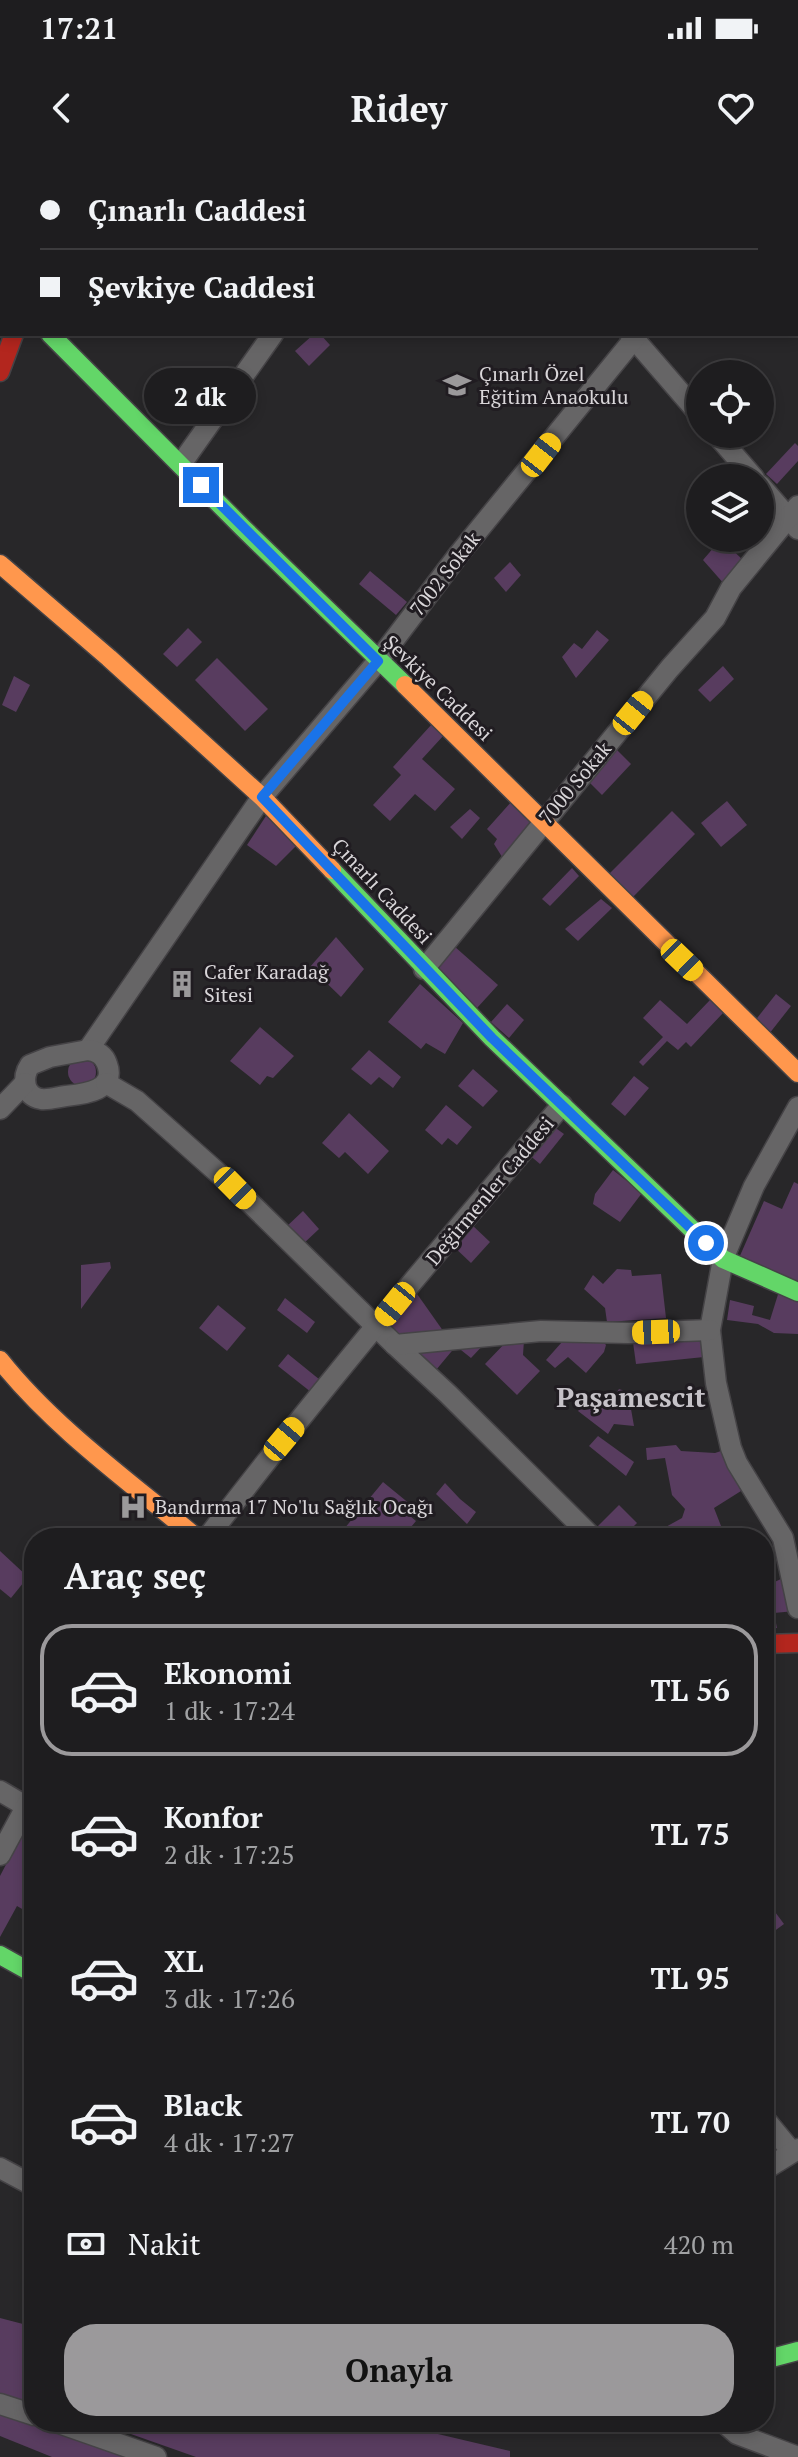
<!DOCTYPE html>
<html lang="tr">
<meta charset="utf-8">
<style>
:root{--surface:#1e1d1f;--page:#262628;--text:#f1f3f6;--muted:#a1a2a4;--line:#3c3b3d;--accent:#9b999b}
body{margin:0;font-family:"PT Serif",serif;background:var(--page);color:var(--text);height:100vh;display:flex;flex-direction:column;font-size:30px;white-space:nowrap}
*{box-sizing:border-box;margin:0}
p{font-size:26px;color:var(--muted)}
.icon{flex:none;width:44px;height:44px;fill:none;stroke:currentColor;stroke-width:2;stroke-linecap:round;stroke-linejoin:round}
.map{position:relative;flex:1;overflow:hidden}
.side{position:absolute;left:24px;top:1368px;width:750px;height:904px;display:flex;flex-direction:column;background:var(--surface);border-radius:32px;box-shadow:0 4px 12px #0003,0 0 0 2px var(--line)}
.side>*{flex:none}
.banner{position:absolute;left:0px;top:0px;width:798px;height:176px;box-shadow:0 4px 12px #0003,0 0 0 2px var(--line);display:grid;align-content:center;height:176px;padding:0 40px;background:var(--surface)}
.fabs{position:absolute;left:686px;top:200px;display:grid;gap:16px}
.fabs a{display:grid;place-items:center;width:88px;height:88px;border-radius:50%;background:var(--surface);box-shadow:0 4px 12px #0003,0 0 0 2px var(--line);font-size:40px}
.end{position:absolute;width:36px;height:36px;margin:-18px;border:10px solid #1a73e8;background:#fff;box-shadow:0 0 0 4px #fff}
.from{border-radius:50%}
.bubble{position:absolute;height:56px;border-radius:28px;background:var(--surface);box-shadow:0 4px 12px #0003,0 0 0 2px var(--line);font-size:26px;font-weight:800;line-height:56px;text-align:center}
.car{position:absolute;width:24px;height:48px;margin:-24px -12px;border-radius:10px;box-shadow:0 0 6px 2px #0007;background:linear-gradient(#f5c518 24%,#345 0 40%,#f5c518 0 76%,#345 0 86%,#f5c518 0)}
.banner b{display:flex;align-items:center;gap:28px;height:76px;font-size:30px}
.banner b+b{border-top:2px solid var(--line)}
.banner i{width:20px;height:20px;background:var(--text)}
ul{padding:0;list-style:none}
li{display:flex;align-items:center;gap:24px;height:132px;margin:0 16px 12px;padding:0 24px;border:4px solid transparent;border-radius:32px}
li div{flex:1}
li b{display:block;font-size:30px}
li em{font-style:normal;font-weight:800}
li.on{border-color:var(--accent)}
li>.icon{width:72px;height:72px;stroke-width:1.5}
h2{padding:0 40px;font-size:36px;line-height:96px}
.pay{display:flex;align-items:center;gap:20px;height:88px;padding:0 40px;font-size:30px}
.pay p{margin-inline-start:auto}
.button{display:flex;gap:16px;margin-top:auto;padding:16px 40px}
.button a{flex:1;height:92px;border-radius:32px;background:var(--accent);color:#111;font-size:32px;font-weight:800;line-height:92px;text-align:center}
.status{display:flex;justify-content:space-between;align-items:center;height:56px;padding:0 40px;background:var(--surface);direction:ltr}
.status svg{height:22px;fill:currentColor}
header{display:flex;justify-content:space-between;align-items:center;height:104px;padding:0 40px;background:var(--surface);font-size:36px;font-weight:800}
.map>svg:first-child{display:block}
.green{fill:#583c5f}
.lines{fill:none;stroke-linecap:round;stroke-linejoin:round}
.street-casing{stroke:#454346;stroke-width:23}
.fast-casing{stroke:#454346;stroke-width:21}
.slow-casing{stroke:#454346;stroke-width:21}
.jam-casing{stroke:#454346;stroke-width:21}
.street{stroke:#666566;stroke-width:20}
.fast{stroke:#63d668;stroke-width:18}
.slow{stroke:#ff974d;stroke-width:18}
.jam{stroke:#b3261e;stroke-width:18}
.route{stroke:#1a73e8;stroke-width:10}
.labels{text-anchor:middle;stroke-width:6;stroke-linejoin:round;paint-order:stroke}
.poi-label{font-size:20px;fill:#d9d6d9;stroke:#201c21;text-anchor:start}
.street-label{font-size:20px;fill:#d9d6d9;stroke:#201c21}
.district-label{font-size:28px;font-weight:bold;fill:#c6c2c8;stroke:#201c21}
</style>
<div class="status"><b>17:21</b><svg viewBox="0 0 49 12"><path d="M0 12V9h3v3zM5 12V6h3v6zM10 12V3h3v9zM15 12V0h3v12zM26 1h20v11H26zM47 4h2v5h-2z"/></svg></div>
<header><svg class="icon" aria-label="back" viewBox="0 0 24 24"><path d="M15 5l-7 7 7 7"/></svg>Ridey<svg class="icon" aria-label="heart" viewBox="0 0 24 24"><path d="M12 20l-8-8c-3-5 5-10 8-4 3-6 11-1 8 4z"/></svg></header>
<div class="map">
<svg width="798" height="2297" viewBox="0 0 798 2297">
<rect width="100%" height="100%" fill="#282729"/>
<g class="green">
<path d="M314 174H320L330 185 309 206 295 191Z"/>
<path d="M795 283 798 286V301L777 324 766 314Z"/>
<path d="M721 379 745 402 725 425 703 400Z"/>
<path d="M510 402 521 415 506 432 494 418Z"/>
<path d="M370 411 407 442 396 455 359 424Z"/>
<path d="M188 468 202 482 177 507 163 494Z"/>
<path d="M597 470 609 480 576 518 562 497 574 483 582 489Z"/>
<path d="M217 498 268 549 245 571 195 520Z"/>
<path d="M723 506 734 519 710 542 698 530Z"/>
<path d="M14 516 30 525 16 552 2 545Z"/>
<path d="M432 564 444 575 422 599 455 629 435 651 415 634 390 661 373 645 401 615 393 607Z"/>
<path d="M617 590 631 604 602 635 588 621Z"/>
<path d="M727 641 747 665 721 687 701 663Z"/>
<path d="M511 642 534 664 504 700 494 684 497 679 487 669Z"/>
<path d="M470 649 480 658 462 679 450 667Z"/>
<path d="M672 651 695 674 631 739 607 716Z"/>
<path d="M266 656 296 686 276 706 247 685Z"/>
<path d="M572 708 579 716 550 746 542 739Z"/>
<path d="M601 739 612 748 578 781 565 769Z"/>
<path d="M336 777 364 809 341 837 310 807Z"/>
<path d="M454 786 498 825 477 848 433 808Z"/>
<path d="M420 824 463 863 445 894 426 883 421 889 388 862Z"/>
<path d="M776 834 791 846 769 874 754 862Z"/>
<path d="M660 840 687 864 710 840 723 853 691 887 686 882 678 890 667 881 643 906 639 902 663 877 643 858Z"/>
<path d="M507 844 524 860 509 878 491 862Z"/>
<path d="M260 867 294 896 273 918 267 916 260 925 230 901Z"/>
<path d="M369 890 401 917 393 928 379 917 371 925 351 909Z"/>
<circle cx="82" cy="912" r="14"/>
<path d="M473 909 498 931 483 947 458 926Z"/>
<path d="M634 916 649 928 625 956 611 944Z"/>
<path d="M446 945 472 967 457 985 448 978 442 985 425 970Z"/>
<path d="M349 953 389 991 368 1014 345 992 339 998 322 983Z"/>
<path d="M550 964 564 974 540 1004 527 993Z"/>
<path d="M613 1010 642 1033 620 1062 593 1044 595 1034Z"/>
<path d="M794 1022 798 1024V1122L739 1098 764 1041 782 1049Z"/>
<path d="M303 1051 319 1069 302 1085 285 1068Z"/>
<path d="M471 1064 490 1082 471 1103 452 1085Z"/>
<path d="M110 1102 111 1108 81 1149V1105Z"/>
<path d="M617 1109 631 1110 632 1116 661 1114 666 1158 607 1162 605 1148 584 1129 593 1115 603 1124Z"/>
<path d="M780 1128 798 1135V1174L774 1173 758 1164 727 1160 730 1140 754 1146 752 1155 770 1160Z"/>
<path d="M415 1131 446 1175 401 1181 382 1165Z"/>
<path d="M285 1138 315 1162 307 1173 277 1150Z"/>
<path d="M218 1145 246 1168 227 1191 199 1168Z"/>
<path d="M702 1173 704 1197 636 1204 632 1175Z"/>
<path d="M597 1175 606 1185 604 1192 586 1213 568 1197 555 1208 546 1200 562 1182 563 1177Z"/>
<path d="M524 1180 523 1195 540 1211 517 1235 485 1204 507 1181Z"/>
<path d="M486 1182 471 1198 456 1186 436 1210 408 1187Z"/>
<path d="M288 1194 325 1224 316 1236 278 1206Z"/>
<path d="M619 1229 628 1232 634 1266 614 1264 608 1274 578 1251 592 1235 608 1246Z"/>
<path d="M598 1276 634 1302 626 1316 589 1286Z"/>
<path d="M676 1285 681 1291 715 1293 721 1291 741 1331 714 1348 723 1371 715 1375 714 1378H658L653 1374 682 1358 685 1349 672 1335 665 1298 647 1300 646 1288Z"/>
<path d="M383 1322 416 1349 410 1356 416 1361 402 1378H355L344 1369Z"/>
<path d="M445 1323 460 1339 476 1352 467 1364 436 1334Z"/>
<path d="M619 1345 637 1363 622 1378H602L594 1370Z"/>
<path d="M0 1391 28 1417 11 1438 0 1429Z"/>
<path d="M783 1418 795 1451 774 1453 777 1468H764V1427Z"/>
<path d="M23 1672 34 1677V1756L17 1746 0 1777V1716Z"/>
<path d="M764 1737 784 1764 765 1778 764 1777Z"/>
<path d="M27 2151 34 2152V2248L0 2240V2158L23 2164Z"/>
<path d="M0 2255 98 2278 149 2297H52L0 2276Z"/>
<path d="M97 2262H359L364 2265 366 2262H387L510 2291V2297H196Z"/>
</g>
<g class="lines">
<g class="street-casing">
<g id="street">
<path d="M424 2 426 0"/>
<path d="M775 2 777 0"/>
<path d="M630 174 700 255"/>
<path d="M716 274 754 318"/>
<path d="M181 304 273 174"/>
<path d="M760 325 798 369"/>
<path d="M424 809 670 508 715 458 731 428 798 346"/>
<path d="M88 890 262 637 378 501 459 394 638 174"/>
<path d="M88 890C97 891 104 895 107 904 117 931 83 934 66 936 58 937 49 940 41 939 23 936 22 917 30 905L50 897Z"/>
<path d="M106 923 137 941 235 1028 395 1185 448 1234 593 1378"/>
<path d="M798 947 754 1026 723 1099 710 1170 716 1223 731 1288 737 1303 783 1378 798 1448"/>
<path d="M0 949 25 923"/>
<path d="M395 1185 541 1171 629 1173 710 1170"/>
<path d="M207 1378C320 1230 441 1087 562 945"/>
<path d="M0 1631 34 1651"/>
<path d="M0 1695 34 1632"/>
<path d="M764 1958 792 1992"/>
<path d="M0 2008 34 2026"/>
<path d="M764 2010 798 1989"/>
<path d="M0 2244 34 2255"/>
<path d="M56 2262 156 2297"/>
<path d="M723 2262 737 2274 798 2297"/>
</g>
</g>
<g class="fast-casing">
<g id="fast">
<path d="M50 174 243 368 405 525"/>
<path d="M332 710 492 878 723 1099 798 1132"/>
<path d="M0 1795 34 1814"/>
<path d="M764 2200 798 2191"/>
</g>
</g>
<g class="slow-casing">
<g id="slow">
<path d="M0 404 109 498 262 637 332 710"/>
<path d="M405 525 798 913"/>
<path d="M0 1200C53 1267 131 1323 197 1378"/>
</g>
</g>
<g class="jam-casing">
<g id="jam">
<path d="M94 2 95 0"/>
<path d="M0 212 14 174"/>
<path d="M764 1484 798 1483"/>
</g>
</g>
<use href="#street" class="street"/>
<use href="#fast" class="fast"/>
<use href="#slow" class="slow"/>
<use href="#jam" class="jam"/>
</g>
<g class="lines">
<path class="route" d="M201 325 378 501 262 637 492 878 706 1083"/>
</g>
<defs>
<g id="school-bare" transform="scale(2.16)"><path d="M0-5L7-2L0 1L-7-2ZM-4 1L0 2.5L4 1V4Q0 6-4 4Z" fill="#9b999b" stroke="#201c21" stroke-width="2.5" paint-order="stroke"/></g>
<g id="building-bare" transform="scale(2.16)"><path d="M-4-6H4V6H1V3H-1V6H-4ZM-2.5-4.3h1.7v1.8h-1.7ZM.8-4.3h1.7v1.8H.8ZM-2.5-1h1.7V.8h-1.7ZM.8-1h1.7V.8H.8Z" fill="#9b999b" stroke="#201c21" stroke-width="2.5" paint-order="stroke"/></g>
<g id="hospital-bare" transform="scale(2.16)"><path d="M-5-5h3v3.5h4V-5h3V5h-3V1.5h-4V5h-3Z" fill="#9b999b" stroke="#201c21" stroke-width="2.5" paint-order="stroke"/></g>
</defs>
<g fill-rule="evenodd">
<use href="#school-bare" x="457" y="225"/>
<use href="#building-bare" x="182" y="824"/>
<use href="#hospital-bare" x="133" y="1347"/>
</g>
<g class="labels">
<g class="poi-label">
<text x="479" y="221">Çınarlı Özel<tspan x="479" dy="23">Eğitim Anaokulu</tspan></text>
<text x="204" y="819">Cafer Karadağ<tspan x="204" dy="23">Sitesi</tspan></text>
<text x="155" y="1354">Bandırma 17 No'lu Sağlık Ocağı</text>
</g>
<g class="street-label">
<text transform="translate(445 414) rotate(-52)" y="7">7002 Sokak</text>
<text transform="translate(438 528) rotate(44)" y="7">Şevkiye Caddesi</text>
<text transform="translate(575 623) rotate(-50)" y="7">7000 Sokak</text>
<text transform="translate(382 731) rotate(47)" y="7">Çınarlı Caddesi</text>
<text transform="translate(490 1031) rotate(-50)" y="7">Değirmenler Caddesi</text>
</g>
<g class="district-label">
<text x="631" y="1247">Paşamescit</text>
</g>
</g>
</svg>
<div class="fabs">
<a><svg class="icon" aria-label="locate" viewBox="0 0 24 24"><circle cx="12" cy="12" r="6"/><path d="M12 2v4M12 18v4M2 12h4M18 12h4"/></svg></a>
<a><svg class="icon" aria-label="layers" viewBox="0 0 24 24"><path d="M12 4l9 5-9 5-9-5zM3 14l9 5 9-5"/></svg></a>
</div>
<i class="end from" style="left:706px;top:1083px"></i>
<i class="end" style="left:201px;top:325px"></i>
<div class="bubble" style="left:144px;top:208px;width:112px">2 dk</div>
<i class="car" style="left:541px;top:295px;rotate:38deg"></i>
<i class="car" style="left:633px;top:553px;rotate:39deg"></i>
<i class="car" style="left:682px;top:800px;rotate:134deg"></i>
<i class="car" style="left:235px;top:1028px;rotate:135deg"></i>
<i class="car" style="left:395px;top:1144px;rotate:219deg"></i>
<i class="car" style="left:656px;top:1172px;rotate:268deg"></i>
<i class="car" style="left:284px;top:1279px;rotate:40deg"></i>
<div class="banner">
<b><i class="from"></i>Çınarlı Caddesi</b>
<b><i></i>Şevkiye Caddesi</b>
</div>
<section class="side">
<h2>Araç seç</h2>
<ul>
<li class="on"><svg class="icon" aria-label="car" viewBox="0 0 24 24"><path d="M5 17H2v-5l4-1 3-4h7l3 4 3 1v5h-3M9 17h6M6 11h13"/><circle cx="7" cy="17" r="2"/><circle cx="17" cy="17" r="2"/></svg><div><b>Ekonomi</b><p>1 dk · 17:24</p></div><em>TL 56</em></li>
<li><svg class="icon" aria-label="car" viewBox="0 0 24 24"><path d="M5 17H2v-5l4-1 3-4h7l3 4 3 1v5h-3M9 17h6M6 11h13"/><circle cx="7" cy="17" r="2"/><circle cx="17" cy="17" r="2"/></svg><div><b>Konfor</b><p>2 dk · 17:25</p></div><em>TL 75</em></li>
<li><svg class="icon" aria-label="car" viewBox="0 0 24 24"><path d="M5 17H2v-5l4-1 3-4h7l3 4 3 1v5h-3M9 17h6M6 11h13"/><circle cx="7" cy="17" r="2"/><circle cx="17" cy="17" r="2"/></svg><div><b>XL</b><p>3 dk · 17:26</p></div><em>TL 95</em></li>
<li><svg class="icon" aria-label="car" viewBox="0 0 24 24"><path d="M5 17H2v-5l4-1 3-4h7l3 4 3 1v5h-3M9 17h6M6 11h13"/><circle cx="7" cy="17" r="2"/><circle cx="17" cy="17" r="2"/></svg><div><b>Black</b><p>4 dk · 17:27</p></div><em>TL 70</em></li>
</ul>
<div class="pay"><svg class="icon" aria-label="cash" viewBox="0 0 24 24"><path d="M3 7h18v10H3z"/><circle cx="12" cy="12" r="2"/></svg>Nakit<p>420 m</p></div>
<div class="button"><a>Onayla</a></div>
</section>
</div>
